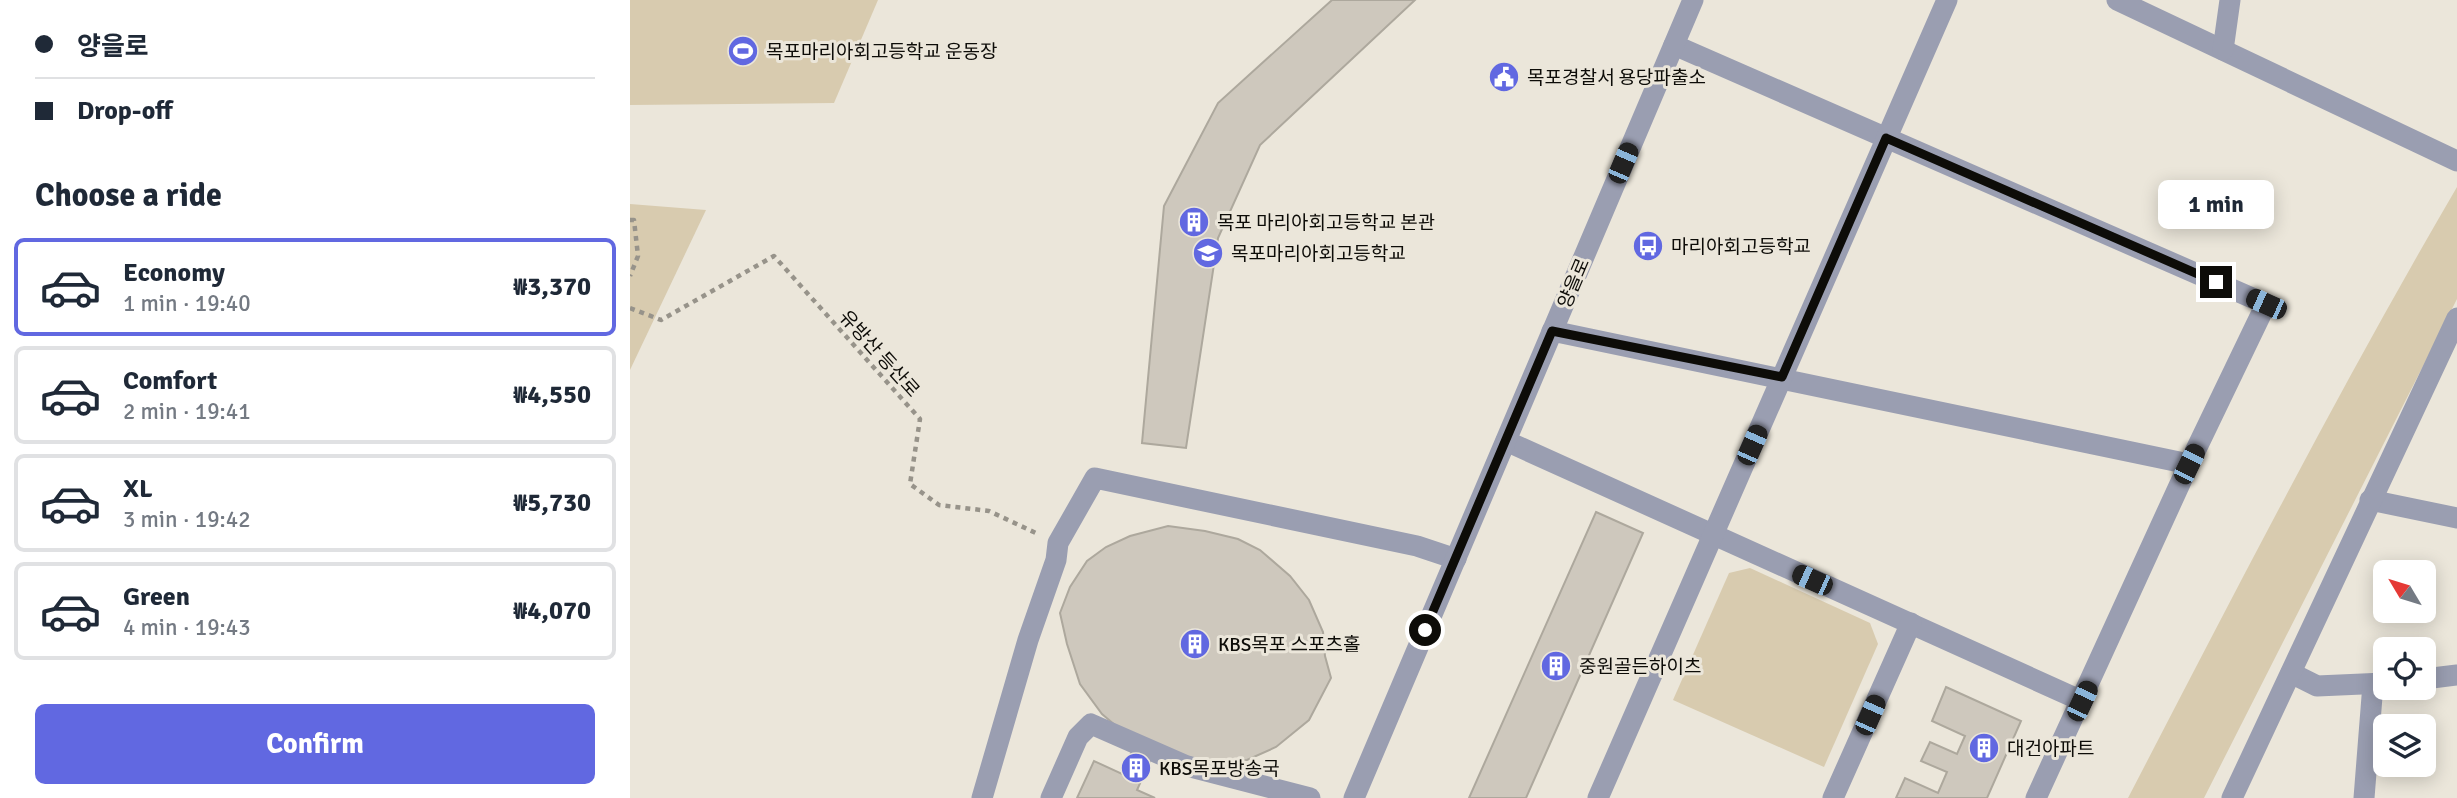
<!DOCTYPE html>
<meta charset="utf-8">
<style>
:root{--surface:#fff;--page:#f6f6f7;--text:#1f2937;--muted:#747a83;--line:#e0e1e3;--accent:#6168e1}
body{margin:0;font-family:Signika,"Noto Sans KR",sans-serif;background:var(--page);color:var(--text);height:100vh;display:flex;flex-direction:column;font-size:26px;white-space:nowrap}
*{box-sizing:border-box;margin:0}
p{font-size:23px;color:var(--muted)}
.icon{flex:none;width:38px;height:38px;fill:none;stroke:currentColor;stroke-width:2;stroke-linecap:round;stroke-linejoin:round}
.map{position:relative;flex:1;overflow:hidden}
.side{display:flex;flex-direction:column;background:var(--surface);width:630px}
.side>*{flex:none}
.hud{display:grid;align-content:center;height:154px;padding:0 35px;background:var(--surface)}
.needle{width:46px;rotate:308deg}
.fabs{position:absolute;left:1743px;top:560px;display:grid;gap:14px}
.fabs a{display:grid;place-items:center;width:63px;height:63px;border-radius:10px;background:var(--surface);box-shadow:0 4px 18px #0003;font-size:35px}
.end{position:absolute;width:32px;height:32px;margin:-16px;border:9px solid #0d0c08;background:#fff;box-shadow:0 0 0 4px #fff}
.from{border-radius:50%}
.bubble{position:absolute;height:49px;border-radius:10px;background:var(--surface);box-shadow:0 4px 18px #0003;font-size:23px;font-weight:700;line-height:49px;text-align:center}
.car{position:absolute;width:21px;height:42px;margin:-21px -10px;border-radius:9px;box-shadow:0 0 5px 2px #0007;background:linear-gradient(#222 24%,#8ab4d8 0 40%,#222 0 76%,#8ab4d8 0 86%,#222 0)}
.hud b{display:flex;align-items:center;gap:24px;height:66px;font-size:26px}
.hud b+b{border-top:2px solid var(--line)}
.hud i{width:18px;height:18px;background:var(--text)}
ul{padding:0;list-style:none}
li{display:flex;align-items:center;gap:21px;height:98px;margin:0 14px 10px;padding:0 21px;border:4px solid var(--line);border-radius:10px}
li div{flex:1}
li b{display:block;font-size:26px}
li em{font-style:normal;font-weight:700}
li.selected{border-color:var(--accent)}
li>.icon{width:63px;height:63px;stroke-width:1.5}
h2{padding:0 35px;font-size:32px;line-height:84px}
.button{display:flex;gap:14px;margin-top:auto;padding:14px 35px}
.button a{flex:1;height:80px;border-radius:10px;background:var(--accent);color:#fff;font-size:28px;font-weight:700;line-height:80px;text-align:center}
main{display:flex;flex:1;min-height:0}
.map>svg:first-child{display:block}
.green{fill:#d8cbaf}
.building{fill:#cec8bd;stroke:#ada89d;stroke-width:2}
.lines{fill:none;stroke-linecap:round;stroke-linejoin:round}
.path{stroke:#97938a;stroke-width:4.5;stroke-dasharray:5 5;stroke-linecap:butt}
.minor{stroke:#9a9eb1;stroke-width:21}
.route{stroke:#0d0c08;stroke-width:9}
.labels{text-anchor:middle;stroke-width:6;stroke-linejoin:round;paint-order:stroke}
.poi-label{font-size:19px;fill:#0d0c08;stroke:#ebe6da;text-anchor:start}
.street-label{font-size:19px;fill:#0d0c08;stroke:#ebe6da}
</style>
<main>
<section class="side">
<div class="hud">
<b><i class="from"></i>양을로</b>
<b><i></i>Drop-off</b>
</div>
<h2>Choose a ride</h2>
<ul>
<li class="selected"><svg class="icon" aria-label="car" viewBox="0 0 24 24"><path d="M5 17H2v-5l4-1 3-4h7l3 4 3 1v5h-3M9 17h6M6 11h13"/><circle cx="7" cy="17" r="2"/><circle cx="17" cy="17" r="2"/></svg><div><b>Economy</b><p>1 min · 19:40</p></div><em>₩3,370</em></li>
<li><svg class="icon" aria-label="car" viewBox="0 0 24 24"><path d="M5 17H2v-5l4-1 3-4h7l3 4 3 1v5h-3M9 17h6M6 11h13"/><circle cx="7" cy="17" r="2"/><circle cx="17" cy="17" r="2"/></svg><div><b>Comfort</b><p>2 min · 19:41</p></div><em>₩4,550</em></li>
<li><svg class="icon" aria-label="car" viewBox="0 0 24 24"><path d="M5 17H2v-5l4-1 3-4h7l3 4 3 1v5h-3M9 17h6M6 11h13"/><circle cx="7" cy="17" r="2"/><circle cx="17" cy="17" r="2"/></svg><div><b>XL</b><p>3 min · 19:42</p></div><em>₩5,730</em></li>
<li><svg class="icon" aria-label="car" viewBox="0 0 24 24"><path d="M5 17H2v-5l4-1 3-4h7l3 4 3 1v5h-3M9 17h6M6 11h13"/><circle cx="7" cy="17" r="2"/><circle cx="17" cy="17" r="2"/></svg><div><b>Green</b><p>4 min · 19:43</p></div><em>₩4,070</em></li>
</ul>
<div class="button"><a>Confirm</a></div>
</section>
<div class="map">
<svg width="1827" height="798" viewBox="0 0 1827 798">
<rect width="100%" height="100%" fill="#ebe6da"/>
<g class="green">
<path d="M0 0H248L204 103 0 105Z"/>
<path d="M1827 187V299L1574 798H1498C1605 592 1710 387 1827 187Z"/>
<path d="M0 204 76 210 0 370Z"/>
<path d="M1120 568 1240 623 1248 644 1194 767 1043 700 1099 573Z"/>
</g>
<g class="building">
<path d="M702 0H785L630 145 588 238 556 448 512 443 534 206 588 103Z"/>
<path d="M966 512 1013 533 896 798H839Z"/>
<path d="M538 526 575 531 608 539 630 550 660 576 679 600 693 632 695 656 701 678 679 720 646 747 617 760 578 762 535 751 492 731 472 714 450 684 437 644 430 613 440 587 457 561 476 547 500 536Z"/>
<path d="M1316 687 1391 721 1357 798H1266L1275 778 1308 793 1317 772 1291 761 1300 742 1327 754 1335 736 1302 721Z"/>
<path d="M502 751 514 754 512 758 520 761 507 790 525 798H447L464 761 492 774Z"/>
</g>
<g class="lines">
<g class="path">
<path d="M0 220H4L8 256 0 276"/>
<path d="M0 308 31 320 144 256 290 419 280 484 309 505 359 511 408 534"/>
</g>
<g class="minor">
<path d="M1487 0 1827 161"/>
<path d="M1044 45 1636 304 1559 464 1406 798"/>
<path d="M1593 50 1600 0"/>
<path d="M922 331 1559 464"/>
<path d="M876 441 1452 701"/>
<path d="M1740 500 1827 518"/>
<path d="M1661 673 1687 686 1755 683"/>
<path d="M1794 679 1827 675"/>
<path d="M352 798 398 640 426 560 428 543 465 478 787 546 826 559"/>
<path d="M421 798 448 737 461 724 557 766 680 798"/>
<path d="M724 798 1063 0"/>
<path d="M968 798 1317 0"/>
<path d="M1203 798 1281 623"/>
<path d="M1602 798 1827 318"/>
<path d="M1734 798 1743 684"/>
</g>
</g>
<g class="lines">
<path class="route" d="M795 630 922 331 1152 377 1256 138 1586 282"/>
</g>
<defs>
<g id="stadium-disc" transform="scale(1.575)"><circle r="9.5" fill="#6168e1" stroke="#ebe6da"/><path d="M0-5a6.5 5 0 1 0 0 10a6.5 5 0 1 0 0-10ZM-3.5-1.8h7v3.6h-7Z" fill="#fff"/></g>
<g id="civic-disc" transform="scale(1.575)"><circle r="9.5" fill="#6168e1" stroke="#ebe6da"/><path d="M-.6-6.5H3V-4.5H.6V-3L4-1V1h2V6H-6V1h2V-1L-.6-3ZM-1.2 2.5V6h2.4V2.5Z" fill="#fff"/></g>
<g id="building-disc" transform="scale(1.575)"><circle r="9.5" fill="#6168e1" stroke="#ebe6da"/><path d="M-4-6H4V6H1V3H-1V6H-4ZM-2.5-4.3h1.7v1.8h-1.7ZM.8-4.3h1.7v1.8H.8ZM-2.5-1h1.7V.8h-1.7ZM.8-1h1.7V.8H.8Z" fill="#fff"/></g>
<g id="bus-disc" transform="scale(1.575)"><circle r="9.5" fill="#6168e1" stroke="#ebe6da"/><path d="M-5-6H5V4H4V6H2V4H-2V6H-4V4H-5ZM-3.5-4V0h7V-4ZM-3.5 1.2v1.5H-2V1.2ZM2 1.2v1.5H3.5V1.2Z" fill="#fff"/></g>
<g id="school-disc" transform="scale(1.575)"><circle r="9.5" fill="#6168e1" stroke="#ebe6da"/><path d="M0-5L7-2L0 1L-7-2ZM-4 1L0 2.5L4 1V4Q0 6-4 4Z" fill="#fff"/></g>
</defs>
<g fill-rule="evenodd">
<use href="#stadium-disc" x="113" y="51"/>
<use href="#civic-disc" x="874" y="77"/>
<use href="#building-disc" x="564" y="222"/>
<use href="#bus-disc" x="1018" y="246"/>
<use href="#school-disc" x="578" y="253"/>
<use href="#building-disc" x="565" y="644"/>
<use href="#building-disc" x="926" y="666"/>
<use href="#building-disc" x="1354" y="748"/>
<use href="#building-disc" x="506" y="768"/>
</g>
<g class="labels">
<g class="poi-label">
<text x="136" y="58">목포마리아회고등학교 운동장</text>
<text x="897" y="84">목포경찰서 용당파출소</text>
<text x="587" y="229">목포 마리아회고등학교 본관</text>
<text x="1041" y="253">마리아회고등학교</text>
<text x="601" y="260">목포마리아회고등학교</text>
<text x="588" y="651">KBS목포 스포츠홀</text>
<text x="949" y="673">중원골든하이츠</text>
<text x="1377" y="755">대건아파트</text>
<text x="529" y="775">KBS목포방송국</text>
</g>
<g class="street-label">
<text transform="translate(943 283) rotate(-67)" y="7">양을로</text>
<text transform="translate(250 353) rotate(48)" y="7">유방산 등산로</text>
</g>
</g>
</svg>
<div class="fabs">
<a><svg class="needle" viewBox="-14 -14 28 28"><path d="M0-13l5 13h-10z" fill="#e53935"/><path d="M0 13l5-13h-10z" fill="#747a83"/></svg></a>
<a><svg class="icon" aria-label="locate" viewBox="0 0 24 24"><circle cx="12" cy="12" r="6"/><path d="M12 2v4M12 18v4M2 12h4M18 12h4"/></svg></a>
<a><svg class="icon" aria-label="layers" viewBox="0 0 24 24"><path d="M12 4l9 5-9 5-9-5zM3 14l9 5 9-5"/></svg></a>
</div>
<i class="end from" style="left:795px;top:630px"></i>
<i class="end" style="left:1586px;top:282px"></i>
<div class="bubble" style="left:1528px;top:180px;width:116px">1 min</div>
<i class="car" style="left:993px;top:163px;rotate:23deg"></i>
<i class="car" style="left:1636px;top:304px;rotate:294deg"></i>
<i class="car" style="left:1122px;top:445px;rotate:24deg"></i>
<i class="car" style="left:1559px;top:464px;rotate:26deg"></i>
<i class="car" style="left:1182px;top:580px;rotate:294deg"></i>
<i class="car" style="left:1452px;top:701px;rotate:25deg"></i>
<i class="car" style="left:1240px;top:715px;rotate:24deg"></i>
</div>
</main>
